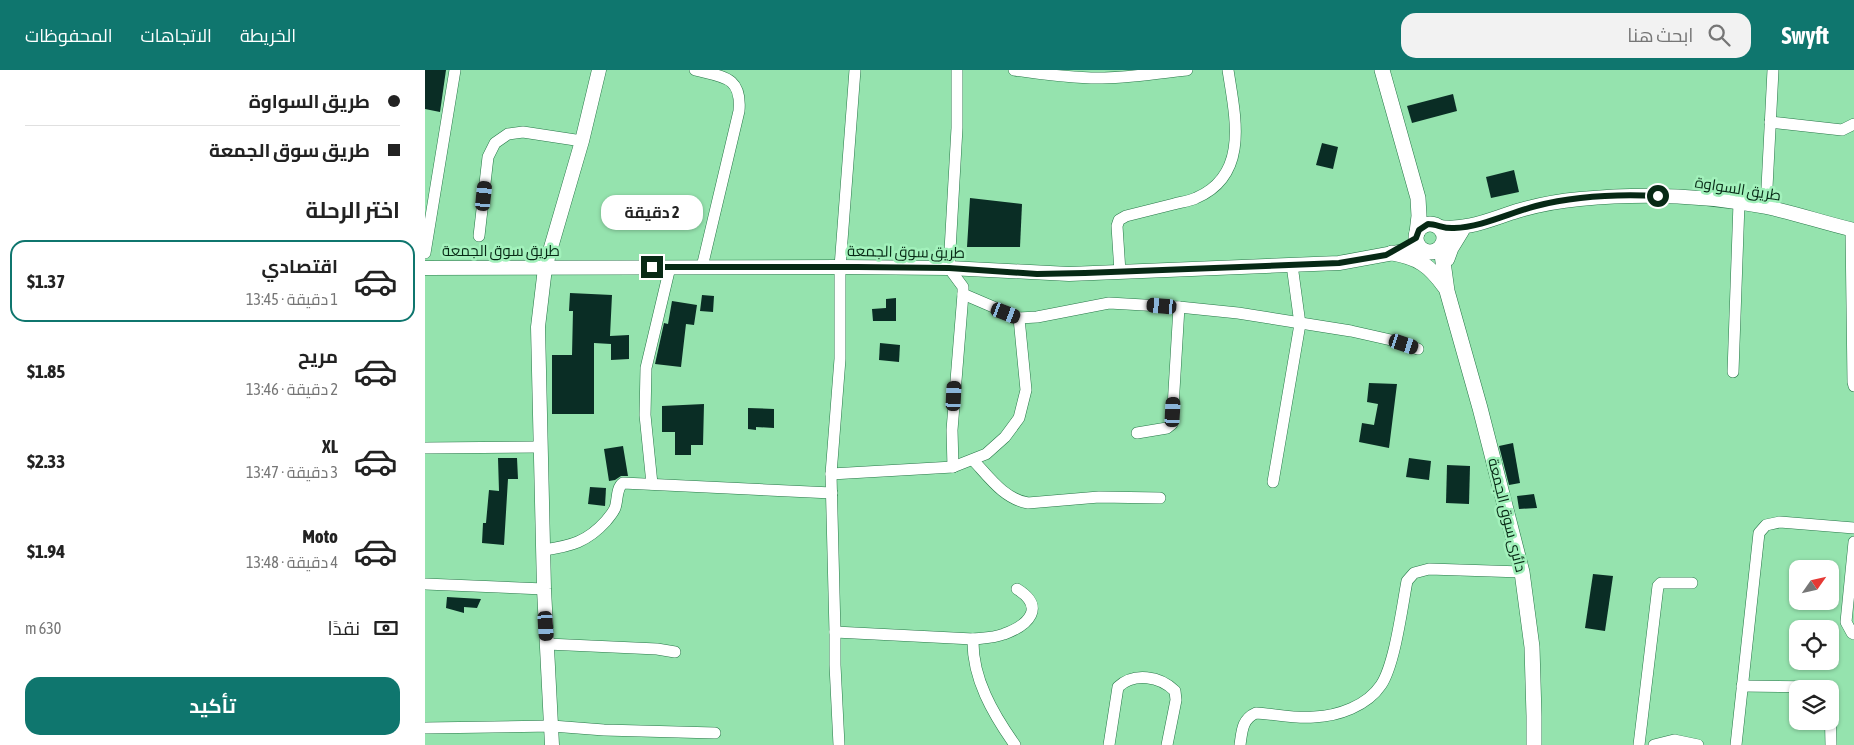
<!DOCTYPE html>
<html lang="ar">
<meta charset="utf-8">
<style>
:root{--surface:#fff;--page:#f2f2f2;--text:#222;--muted:#767676;--line:#e0e0e0;--accent:#0f766e}
body{margin:0;font-family:"Asap Condensed",Cairo,sans-serif;background:var(--page);color:var(--text);direction:rtl;height:100vh;display:flex;flex-direction:column;font-size:19px;white-space:nowrap}
*{box-sizing:border-box;margin:0}
p{font-size:16px;color:var(--muted)}
.icon{flex:none;width:28px;height:28px;fill:none;stroke:currentColor;stroke-width:2;stroke-linecap:round;stroke-linejoin:round}
.map{position:relative;flex:1;overflow:hidden;direction:ltr}
.side{display:flex;flex-direction:column;background:var(--surface);width:425px}
.side>*{flex:none}
.banner{display:grid;align-content:center;height:110px;padding:0 25px;background:var(--surface)}
.needle{width:32px;rotate:56deg}
.controls{position:absolute;left:1364px;top:490px;display:grid;gap:10px}
.controls a{display:grid;place-items:center;width:50px;height:50px;border-radius:10px;background:var(--surface);box-shadow:0 1px 4px #0004;font-size:25px}
.end{position:absolute;width:22px;height:22px;margin:-11px;border:6px solid #072915;background:#fff;box-shadow:0 0 0 2px #fff}
.from{border-radius:50%}
.bubble{position:absolute;height:35px;border-radius:15px;background:var(--surface);box-shadow:0 1px 4px #0004;font-size:16px;font-weight:700;line-height:35px;text-align:center;direction:rtl}
.car{position:absolute;width:15px;height:30px;margin:-15px -8px;border-radius:6px;box-shadow:0 0 4px 1px #0007;background:linear-gradient(#222 24%,#8ab4d8 0 40%,#222 0 76%,#8ab4d8 0 86%,#222 0)}
.banner b{display:flex;align-items:center;gap:18px;height:48px;font-size:19px}
.banner b+b{border-top:1px solid var(--line)}
.banner i{width:12px;height:12px;background:var(--text)}
ul{padding:0;list-style:none}
li{display:flex;align-items:center;gap:15px;height:82px;margin:0 10px 8px;padding:0 15px;border:2px solid transparent;border-radius:15px}
li div{flex:1}
li b{display:block;font-size:19px}
li em{font-style:normal;font-weight:700}
li.active{border-color:var(--accent)}
li>.icon{width:45px;height:45px;stroke-width:1.5}
h2{padding:0 25px;font-size:22px;line-height:60px}
.pay{display:flex;align-items:center;gap:12px;height:55px;padding:0 25px;font-size:19px}
.pay p{margin-inline-start:auto}
.cta{display:flex;gap:10px;margin-top:auto;padding:10px 25px}
.cta a{flex:1;height:58px;border-radius:15px;background:var(--accent);color:#fff;font-size:20px;font-weight:700;line-height:58px;text-align:center}
header{display:flex;align-items:center;gap:30px;box-sizing:border-box;height:70px;padding:0 25px;background:var(--accent);color:#fff}
header strong{font-size:24px}
nav{display:flex;gap:28px;margin-inline-start:auto;font-size:18px}
.search{width:350px;height:45px;background:var(--page);display:flex;align-items:center;gap:12px;box-sizing:border-box;padding:0 18px;border-radius:15px;color:var(--muted);font-size:19px}
main{display:flex;flex:1;min-height:0}
.map>svg:first-child{display:block}
.building{fill:#0a2d25}
.lines{fill:none;stroke-linecap:round;stroke-linejoin:round}
.minor-casing{stroke:#277748;stroke-width:12}
.tertiary-casing{stroke:#277748;stroke-width:15}
.secondary-casing{stroke:#277748;stroke-width:16}
.minor{stroke:#fff;stroke-width:11}
.tertiary{stroke:#fff;stroke-width:14}
.secondary{stroke:#fff;stroke-width:15}
.route{stroke:#072915;stroke-width:6}
.labels{text-anchor:middle;stroke-width:5;stroke-linejoin:round;paint-order:stroke}
.street-label{font-size:15px;fill:#072915;stroke:#a2f1bb}
</style>
<header>
<strong>Swyft</strong>
<div class="search"><svg class="icon" aria-label="search" viewBox="0 0 24 24"><circle cx="10" cy="10" r="6"/><path d="M15 15l6 6"/></svg>ابحث هنا</div>
<nav><a>الخريطة</a><a>الاتجاهات</a><a>المحفوظات</a></nav>
</header>
<main>
<div class="map">
<svg width="1429" height="675" viewBox="0 0 1429 675">
<rect width="100%" height="100%" fill="#95e3ae"/>
<g class="building">
<path d="M0 0H21L15 42 0 39Z"/>
<path d="M1028 24 1032 41 987 53 982 36Z"/>
<path d="M897 73 913 77 908 99 891 95Z"/>
<path d="M1089 100 1094 122 1066 128 1061 107Z"/>
<path d="M545 128 597 134 595 177H542Z"/>
<path d="M145 223 187 225 185 266 204 265V289L186 290V274L169 273V344H127V285H147L148 241H144Z"/>
<path d="M277 225 289 226 288 242 275 241Z"/>
<path d="M471 228V251H448L447 239 461 238V229Z"/>
<path d="M247 231 272 235 269 255 261 254 256 297 230 294 239 253 243 254Z"/>
<path d="M455 273 475 275 474 292 454 290Z"/>
<path d="M944 313 972 314 964 378 934 372 937 353 949 355 953 334 942 332Z"/>
<path d="M279 334 278 375H266V385H250V362H237V336Z"/>
<path d="M323 338 349 339V358L331 357V360L323 359Z"/>
<path d="M1088 373 1095 413 1084 415 1074 376Z"/>
<path d="M198 376 203 406H196L190 410 184 411 179 379Z"/>
<path d="M73 388H92L93 409H83L79 475 57 473 58 453H61L64 420 74 421Z"/>
<path d="M984 388 1006 391 1004 410 981 407Z"/>
<path d="M1022 395 1045 396 1044 434 1021 433Z"/>
<path d="M165 417 181 418 180 436 163 434Z"/>
<path d="M1109 424 1112 438 1094 439 1092 426Z"/>
<path d="M1168 504 1188 506 1180 561 1160 558Z"/>
<path d="M22 527 56 529 52 538 39 537V543L21 538Z"/>
</g>
<g class="lines">
<g class="minor-casing">
<g id="minor">
<path d="M270 0C298 7 317 6 314 41L277 197"/>
<path d="M532 0V58L524 198 538 217V224L594 248"/>
<path d="M589 0C615 4 640 7 666 8 698 9 730 3 762 0"/>
<path d="M1345 52 1417 60 1429 54"/>
<path d="M1341 137 1348 0"/>
<path d="M1426 159 1428 312 1429 316"/>
<path d="M54 166 63 87 70 73 83 64 98 62 157 71"/>
<path d="M0 183 30 0"/>
<path d="M695 202 692 156 694 150 701 146C717 142 733 138 749 134 756 132 765 131 771 128 825 105 810 46 803 0"/>
<path d="M1308 302 1314 133"/>
<path d="M712 363 742 358 747 354 754 237"/>
<path d="M0 378 115 377"/>
<path d="M548 390C564 407 579 429 603 433L674 427 735 428"/>
<path d="M528 397 527 360 538 224"/>
<path d="M406 404 528 397 561 384 580 367 594 348 601 320 594 248 612 247 684 233 754 237 813 243 926 261 966 270 993 279"/>
<path d="M848 412 875 254 867 195"/>
<path d="M227 414 220 345 221 298 245 197"/>
<path d="M1429 472 1421 552 1427 563 1429 564"/>
<path d="M119 480C146 476 162 472 181 451 184 447 188 443 190 438 193 430 191 418 198 413L407 423"/>
<path d="M0 514 119 519"/>
<path d="M410 562 548 569C547 608 568 644 590 675"/>
<path d="M548 569C558 568 569 568 579 564 604 555 621 537 592 519"/>
<path d="M122 574 232 579 250 582"/>
<path d="M1317 616 1398 617 1400 619"/>
<path d="M1405 628 1406 675"/>
<path d="M0 658 127 656 179 660 290 663"/>
<path d="M414 675 410 595V562L406 404 415 289V197L430 0"/>
<path d="M684 675 693 617C709 602 735 606 750 621L751 630 742 675"/>
<path d="M815 675C817 661 817 649 831 643 850 644 871 649 889 647 913 646 942 636 956 615 970 594 977 537 982 511L989 503 1004 499 1097 502"/>
<path d="M1214 675 1233 516 1236 513H1267"/>
<path d="M1229 675 1249 670 1273 675"/>
<path d="M1311 675 1334 463 1341 455 1355 452 1429 458"/>
</g>
</g>
<g class="tertiary-casing">
<g id="tertiary">
<path d="M1014 157C1041 161 1066 149 1092 141 1112 135 1133 131 1155 129 1216 123 1280 125 1341 137 1370 143 1399 153 1429 160"/>
<path d="M0 198 415 197 524 198 644 204 914 193 974 182 999 181"/>
<path d="M127 675 119 519 113 257 120 198 157 71 174 0"/>
</g>
</g>
<g class="secondary-casing">
<g id="secondary">
<path d="M957 0 993 128 994 146 992 163"/>
<circle cx="1005" cy="168" r="14"/>
<path d="M1016 177 1022 221 1055 338 1097 502 1107 577 1109 646V675"/>
<path d="M967 183C994 188 1004 195 1020 217"/>
<path d="M1022 189 1026 178 1037 160"/>
</g>
</g>
<use href="#minor" class="minor"/>
<use href="#tertiary" class="tertiary"/>
<use href="#secondary" class="secondary"/>
</g>
<g class="lines">
<path class="route" d="M227 197H433L524 198 612 204 660 203 914 193 961 185 991 168 994 160 1003 154C1012 154 1019 159 1029 158 1057 157 1084 143 1111 136 1150 126 1192 124 1233 126"/>
</g>
<g class="labels">
<g class="street-label">
<text transform="translate(1313 119) rotate(9)" y="5">طريق السواوة</text>
<text x="76" y="186">طريق سوق الجمعة</text>
<text transform="translate(481 182) rotate(1)" y="5">طريق سوق الجمعة</text>
<text transform="translate(1082 445) rotate(76)" y="5">دائرى سوق الجمعة</text>
</g>
</g>
</svg>
<div class="controls">
<a><svg class="needle" viewBox="-14 -14 28 28"><path d="M0-13l5 13h-10z" fill="#e53935"/><path d="M0 13l5-13h-10z" fill="#767676"/></svg></a>
<a><svg class="icon" aria-label="locate" viewBox="0 0 24 24"><circle cx="12" cy="12" r="6"/><path d="M12 2v4M12 18v4M2 12h4M18 12h4"/></svg></a>
<a><svg class="icon" aria-label="layers" viewBox="0 0 24 24"><path d="M12 4l9 5-9 5-9-5zM3 14l9 5 9-5"/></svg></a>
</div>
<i class="end from" style="left:1233px;top:126px"></i>
<i class="end" style="left:227px;top:197px"></i>
<div class="bubble" style="left:176px;top:125px;width:102px">2 دقيقة</div>
<i class="car" style="left:59px;top:126px;rotate:6deg"></i>
<i class="car" style="left:737px;top:236px;rotate:275deg"></i>
<i class="car" style="left:581px;top:243px;rotate:111deg"></i>
<i class="car" style="left:979px;top:274px;rotate:108deg"></i>
<i class="car" style="left:529px;top:326px;rotate:3deg"></i>
<i class="car" style="left:748px;top:342px;rotate:3deg"></i>
<i class="car" style="left:121px;top:556px;rotate:176deg"></i>
</div>
<section class="side">
<div class="banner">
<b><i class="from"></i>طريق السواوة</b>
<b><i></i>طريق سوق الجمعة</b>
</div>
<h2>اختر الرحلة</h2>
<ul>
<li class="active"><svg class="icon" aria-label="car" viewBox="0 0 24 24"><path d="M5 17H2v-5l4-1 3-4h7l3 4 3 1v5h-3M9 17h6M6 11h13"/><circle cx="7" cy="17" r="2"/><circle cx="17" cy="17" r="2"/></svg><div><b>اقتصادي</b><p>1 دقيقة · 13:45</p></div><em>$1.37</em></li>
<li><svg class="icon" aria-label="car" viewBox="0 0 24 24"><path d="M5 17H2v-5l4-1 3-4h7l3 4 3 1v5h-3M9 17h6M6 11h13"/><circle cx="7" cy="17" r="2"/><circle cx="17" cy="17" r="2"/></svg><div><b>مريح</b><p>2 دقيقة · 13:46</p></div><em>$1.85</em></li>
<li><svg class="icon" aria-label="car" viewBox="0 0 24 24"><path d="M5 17H2v-5l4-1 3-4h7l3 4 3 1v5h-3M9 17h6M6 11h13"/><circle cx="7" cy="17" r="2"/><circle cx="17" cy="17" r="2"/></svg><div><b>XL</b><p>3 دقيقة · 13:47</p></div><em>$2.33</em></li>
<li><svg class="icon" aria-label="car" viewBox="0 0 24 24"><path d="M5 17H2v-5l4-1 3-4h7l3 4 3 1v5h-3M9 17h6M6 11h13"/><circle cx="7" cy="17" r="2"/><circle cx="17" cy="17" r="2"/></svg><div><b>Moto</b><p>4 دقيقة · 13:48</p></div><em>$1.94</em></li>
</ul>
<div class="pay"><svg class="icon" aria-label="cash" viewBox="0 0 24 24"><path d="M3 7h18v10H3z"/><circle cx="12" cy="12" r="2"/></svg>نقدًا<p>630 m</p></div>
<div class="cta"><a>تأكيد</a></div>
</section>
</main>
